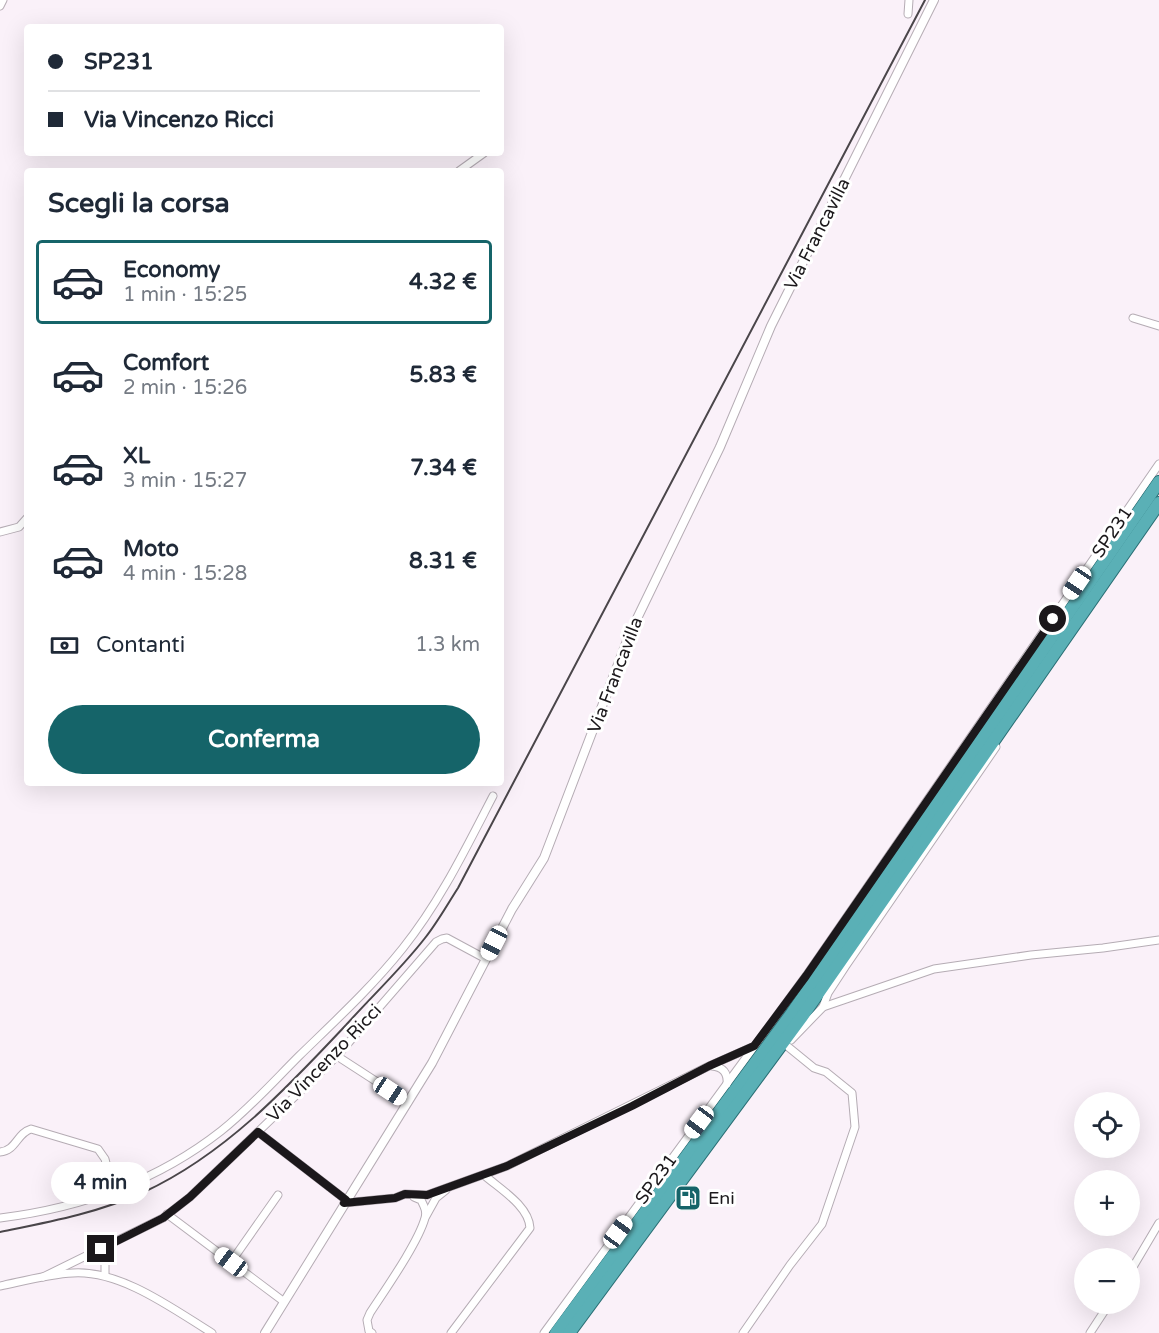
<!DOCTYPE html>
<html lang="it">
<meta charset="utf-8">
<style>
:root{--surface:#fff;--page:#f2f2f3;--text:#1f2937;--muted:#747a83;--line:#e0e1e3;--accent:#156469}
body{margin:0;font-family:"Varela Round",sans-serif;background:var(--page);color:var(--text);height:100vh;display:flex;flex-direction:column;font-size:22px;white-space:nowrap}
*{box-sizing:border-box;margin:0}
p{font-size:20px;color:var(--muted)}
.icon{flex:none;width:33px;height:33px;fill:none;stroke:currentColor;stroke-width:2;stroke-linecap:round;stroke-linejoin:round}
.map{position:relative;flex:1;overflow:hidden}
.panel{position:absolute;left:24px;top:168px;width:480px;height:618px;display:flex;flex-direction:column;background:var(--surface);border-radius:6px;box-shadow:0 6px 24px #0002}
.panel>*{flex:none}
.guide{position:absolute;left:24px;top:24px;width:480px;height:132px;border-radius:6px;box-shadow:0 6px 24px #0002;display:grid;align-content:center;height:132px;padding:0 24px;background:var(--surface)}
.tools{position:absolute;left:1074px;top:1092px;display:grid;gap:12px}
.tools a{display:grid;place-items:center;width:66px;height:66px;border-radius:50%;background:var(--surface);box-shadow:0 6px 24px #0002;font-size:30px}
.end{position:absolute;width:27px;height:27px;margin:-14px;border:8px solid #1b181b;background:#fff;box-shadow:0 0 0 3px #fff}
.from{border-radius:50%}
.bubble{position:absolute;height:42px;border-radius:21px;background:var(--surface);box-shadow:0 6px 24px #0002;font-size:20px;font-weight:700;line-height:42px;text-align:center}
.car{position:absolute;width:18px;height:36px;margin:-18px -9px;border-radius:8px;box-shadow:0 0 4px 2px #0007;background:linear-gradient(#fff 24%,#345 0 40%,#fff 0 76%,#345 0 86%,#fff 0)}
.guide b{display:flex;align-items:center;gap:21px;height:57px;font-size:22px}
.guide b+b{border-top:2px solid var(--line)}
.guide i{width:15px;height:15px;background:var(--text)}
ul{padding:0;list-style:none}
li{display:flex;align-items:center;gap:18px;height:84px;margin:0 12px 9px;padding:0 12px;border:3px solid transparent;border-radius:6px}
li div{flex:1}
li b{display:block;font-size:22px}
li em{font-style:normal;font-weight:700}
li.on{border-color:var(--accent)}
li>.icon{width:54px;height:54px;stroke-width:1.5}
h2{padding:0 24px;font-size:27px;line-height:72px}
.pay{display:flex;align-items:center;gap:15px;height:66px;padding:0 24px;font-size:22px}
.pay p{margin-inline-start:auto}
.button{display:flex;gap:12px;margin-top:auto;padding:12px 24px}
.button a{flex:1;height:69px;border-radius:36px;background:var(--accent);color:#fff;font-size:24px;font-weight:700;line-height:69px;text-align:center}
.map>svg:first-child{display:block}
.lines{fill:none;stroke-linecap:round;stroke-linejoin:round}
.minor-casing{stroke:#b5acb4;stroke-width:9}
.tertiary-casing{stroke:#b5acb4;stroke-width:10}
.trunk-casing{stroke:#296e74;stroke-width:14}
.minor{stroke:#fff;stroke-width:7}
.tertiary{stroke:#fff;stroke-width:8}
.trunk{stroke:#5ab0b6;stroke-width:12}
.rail{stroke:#4a464a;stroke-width:2}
.route{stroke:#1b181b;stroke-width:8}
.labels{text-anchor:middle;stroke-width:6;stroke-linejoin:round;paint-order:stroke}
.street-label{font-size:18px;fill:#1b181b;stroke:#fff}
.poi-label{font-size:18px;fill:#1b181b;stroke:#fff;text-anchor:start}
</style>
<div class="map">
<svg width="1159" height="1333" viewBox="0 0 1159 1333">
<rect width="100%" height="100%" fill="#faf1f9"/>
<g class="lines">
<g class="minor-casing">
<g id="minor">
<path d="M0 6 3 0"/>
<path d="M908 14 909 0"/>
<path d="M459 171 484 153"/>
<path d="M1133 318 1159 326"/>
<path d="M0 532 19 527 27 518"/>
<path d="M823 1007 828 993 845 967 996 747"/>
<path d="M791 1040 823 1007 934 969 1031 955 1103 948 1159 940"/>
<path d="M337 1056 408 1102"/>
<path d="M712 1066C723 1067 728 1073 727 1084"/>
<path d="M258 1132 346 1200"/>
<path d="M0 1152C16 1151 17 1133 31 1129L98 1149 105 1159 113 1191"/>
<path d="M344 1203 395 1198 405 1194 427 1195 507 1166 709 1066 752 1047"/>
<path d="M167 1214 283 1301"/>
<path d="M426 1216 436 1198 446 1190"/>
<path d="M0 1218C81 1208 156 1182 221 1131 249 1109 274 1081 299 1056 335 1021 372 987 403 948 440 902 466 848 493 796"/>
<path d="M101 1249 105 1262V1275"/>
<path d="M231 1262 278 1195"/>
<path d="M1130 1272 1159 1223"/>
<path d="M43 1277 163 1218 190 1197 337 1056 436 942 442 939 447 938 486 959"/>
<path d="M0 1286C24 1281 49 1274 73 1273 121 1270 173 1309 212 1333"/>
<path d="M372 1333 369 1331 367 1320 370 1313C385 1290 418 1243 425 1218 427 1211 424 1206 421 1200L414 1197"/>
<path d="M451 1333 530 1228C529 1206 500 1189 484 1175"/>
<path d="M544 1333 806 976 1159 464"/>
<path d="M743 1333 790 1265 822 1224 855 1127 852 1093 826 1072 814 1068 787 1046"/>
<path d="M1090 1333 1109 1304"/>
</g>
</g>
<g class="tertiary-casing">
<path id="tertiary" d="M265 1333 432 1063 512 909 544 858 630 633 720 447 771 326 934 0"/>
</g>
<g class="trunk-casing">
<g id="trunk">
<path d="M556 1333 792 1013 1159 482"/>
<path d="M569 1333 801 1018 1159 503"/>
</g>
</g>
<use href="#minor" class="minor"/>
<use href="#tertiary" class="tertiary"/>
<use href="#trunk" class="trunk"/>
<path class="rail" d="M0 1232C49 1222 98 1213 144 1192 224 1155 286 1089 346 1025 372 996 401 969 425 938 437 923 447 905 458 888L925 0"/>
</g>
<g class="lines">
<path class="route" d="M101 1249 163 1218 190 1197 258 1132 346 1200 344 1203 395 1198 405 1194 427 1195 507 1166 632 1106 709 1066 754 1046 806 976 1053 619"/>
</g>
<defs>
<g id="fuel-square" transform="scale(1.35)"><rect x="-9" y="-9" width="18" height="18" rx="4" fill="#156469" stroke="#fff"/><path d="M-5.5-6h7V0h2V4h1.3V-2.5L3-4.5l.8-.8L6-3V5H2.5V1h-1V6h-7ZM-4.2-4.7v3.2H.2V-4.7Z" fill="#fff"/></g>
</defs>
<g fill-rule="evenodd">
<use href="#fuel-square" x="688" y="1198"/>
</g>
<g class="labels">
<g class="street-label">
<text transform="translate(817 234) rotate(-63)" y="6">Via Francavilla</text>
<text transform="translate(1112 532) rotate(-56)" y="6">SP231</text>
<text transform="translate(615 675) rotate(-69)" y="6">Via Francavilla</text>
<text transform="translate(324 1063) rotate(-46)" y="6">Via Vincenzo Ricci</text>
<text transform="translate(656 1179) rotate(-54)" y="6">SP231</text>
</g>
<g class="poi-label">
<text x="708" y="1204">Eni</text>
</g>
</g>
</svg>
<div class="tools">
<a><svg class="icon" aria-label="locate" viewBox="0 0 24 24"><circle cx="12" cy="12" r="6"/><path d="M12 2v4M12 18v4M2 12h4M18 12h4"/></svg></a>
<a>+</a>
<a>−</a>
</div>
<i class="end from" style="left:1053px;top:619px"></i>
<i class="end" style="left:101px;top:1249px"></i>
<div class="bubble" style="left:51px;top:1162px;width:99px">4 min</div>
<i class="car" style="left:1077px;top:583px;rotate:214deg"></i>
<i class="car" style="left:494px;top:943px;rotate:207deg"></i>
<i class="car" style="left:390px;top:1091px;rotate:123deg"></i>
<i class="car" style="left:699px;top:1122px;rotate:217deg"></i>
<i class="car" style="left:618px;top:1232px;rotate:36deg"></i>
<i class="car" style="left:231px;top:1262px;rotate:307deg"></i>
<div class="guide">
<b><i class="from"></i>SP231</b>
<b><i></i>Via Vincenzo Ricci</b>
</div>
<section class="panel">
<h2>Scegli la corsa</h2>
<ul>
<li class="on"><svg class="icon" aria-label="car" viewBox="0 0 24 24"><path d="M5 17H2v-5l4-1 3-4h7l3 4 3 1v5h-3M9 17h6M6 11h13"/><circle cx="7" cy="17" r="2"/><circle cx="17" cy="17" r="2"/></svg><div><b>Economy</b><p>1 min · 15:25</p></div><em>4.32 €</em></li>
<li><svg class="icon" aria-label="car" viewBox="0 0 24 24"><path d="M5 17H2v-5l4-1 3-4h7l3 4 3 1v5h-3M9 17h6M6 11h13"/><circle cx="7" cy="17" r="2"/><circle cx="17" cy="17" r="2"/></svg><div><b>Comfort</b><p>2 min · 15:26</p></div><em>5.83 €</em></li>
<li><svg class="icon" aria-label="car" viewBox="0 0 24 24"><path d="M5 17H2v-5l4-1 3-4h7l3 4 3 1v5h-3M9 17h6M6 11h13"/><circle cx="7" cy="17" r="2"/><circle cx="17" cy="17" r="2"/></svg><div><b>XL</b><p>3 min · 15:27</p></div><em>7.34 €</em></li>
<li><svg class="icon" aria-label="car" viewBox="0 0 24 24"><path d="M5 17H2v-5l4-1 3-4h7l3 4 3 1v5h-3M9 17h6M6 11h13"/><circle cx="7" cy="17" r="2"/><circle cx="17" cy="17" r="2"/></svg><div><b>Moto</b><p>4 min · 15:28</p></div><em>8.31 €</em></li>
</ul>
<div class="pay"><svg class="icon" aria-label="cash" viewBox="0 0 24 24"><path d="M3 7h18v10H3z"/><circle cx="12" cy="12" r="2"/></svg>Contanti<p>1.3 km</p></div>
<div class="button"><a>Conferma</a></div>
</section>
</div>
